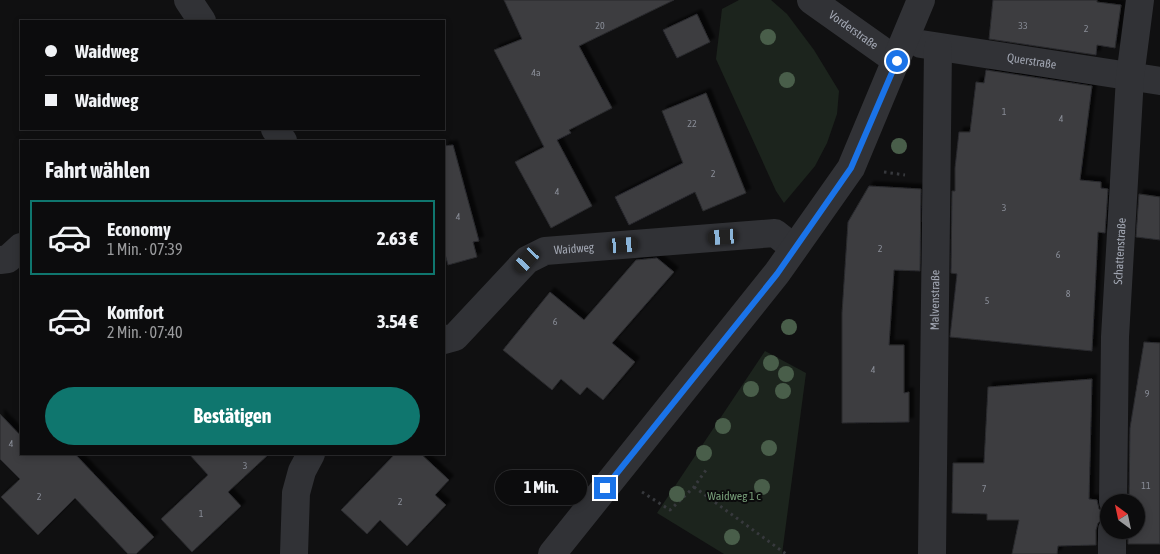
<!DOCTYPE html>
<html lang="de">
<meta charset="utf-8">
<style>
:root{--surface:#0c0c0d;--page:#151516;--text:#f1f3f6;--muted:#9a9b9d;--line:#2c2c2e;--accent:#0f766e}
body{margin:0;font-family:"Asap Condensed",sans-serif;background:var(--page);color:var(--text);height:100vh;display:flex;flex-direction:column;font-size:19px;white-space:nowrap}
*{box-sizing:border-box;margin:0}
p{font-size:16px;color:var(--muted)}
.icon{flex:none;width:28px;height:28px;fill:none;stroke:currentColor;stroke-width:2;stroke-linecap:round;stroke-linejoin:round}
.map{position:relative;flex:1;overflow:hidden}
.details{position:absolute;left:20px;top:140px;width:425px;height:315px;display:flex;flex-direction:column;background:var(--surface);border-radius:0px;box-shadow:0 2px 8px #0003,0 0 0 1px var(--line)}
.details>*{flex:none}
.hud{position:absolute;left:20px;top:20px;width:425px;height:110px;border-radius:0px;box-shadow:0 2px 8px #0003,0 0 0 1px var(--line);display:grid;align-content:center;height:110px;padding:0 25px;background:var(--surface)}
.needle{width:32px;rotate:327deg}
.buttons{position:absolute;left:1100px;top:494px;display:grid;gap:10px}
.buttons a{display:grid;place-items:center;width:45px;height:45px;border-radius:50%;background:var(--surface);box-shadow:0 2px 8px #0003,0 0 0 1px var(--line);font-size:25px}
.end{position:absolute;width:22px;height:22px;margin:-11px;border:6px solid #1a73e8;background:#fff;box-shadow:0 0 0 2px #fff}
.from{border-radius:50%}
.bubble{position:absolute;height:35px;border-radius:18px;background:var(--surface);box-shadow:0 2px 8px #0003,0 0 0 1px var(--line);font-size:16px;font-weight:700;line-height:35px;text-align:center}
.car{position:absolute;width:15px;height:30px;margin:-15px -8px;border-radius:6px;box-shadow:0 0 4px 1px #0007;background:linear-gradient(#222 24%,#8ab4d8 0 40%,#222 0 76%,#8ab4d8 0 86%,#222 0)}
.hud b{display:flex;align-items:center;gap:18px;height:48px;font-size:19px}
.hud b+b{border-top:1px solid var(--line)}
.hud i{width:12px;height:12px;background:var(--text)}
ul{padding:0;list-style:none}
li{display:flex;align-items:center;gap:15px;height:75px;margin:0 10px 8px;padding:0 15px;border:2px solid transparent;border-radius:0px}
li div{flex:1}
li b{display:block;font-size:19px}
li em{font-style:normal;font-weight:700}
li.on{border-color:var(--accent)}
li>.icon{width:45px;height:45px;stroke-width:1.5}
h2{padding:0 25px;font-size:22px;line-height:60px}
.cta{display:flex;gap:10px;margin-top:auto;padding:10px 25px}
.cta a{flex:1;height:58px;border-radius:30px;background:var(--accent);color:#fff;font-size:20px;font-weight:700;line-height:58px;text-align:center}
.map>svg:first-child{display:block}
.green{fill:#1c241d}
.building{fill:#3c3d41;stroke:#2a2a2d;filter:url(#shadow)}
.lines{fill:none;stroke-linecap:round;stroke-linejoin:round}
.path{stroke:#37393d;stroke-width:3;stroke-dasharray:2.5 4;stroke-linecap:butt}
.minor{stroke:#313236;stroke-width:28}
.tree{fill:#495e4a}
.route{stroke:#1a73e8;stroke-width:6}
.labels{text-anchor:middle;stroke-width:4;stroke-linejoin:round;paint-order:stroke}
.number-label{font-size:10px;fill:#888c96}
.street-label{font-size:12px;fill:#a1a6b2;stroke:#0b0b0c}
.park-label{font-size:12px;fill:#779e79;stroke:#0b0b0c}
</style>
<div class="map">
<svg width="1160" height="554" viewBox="0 0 1160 554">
<defs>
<filter id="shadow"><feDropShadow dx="4.5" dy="-4.5" stdDeviation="1" flood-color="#0009"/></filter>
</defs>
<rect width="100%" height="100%" fill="#101011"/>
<g class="green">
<path d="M739 0H771L787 14 814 50 839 91 837 114 827 143 815 166 784 203 776 191 716 59 722 9Z"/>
<path d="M765 351 806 373 782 554H724L657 513Z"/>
</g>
<g class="building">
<path d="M504 0H674L579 46 612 108 569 130 571 133 557 140 592 206 551 228 515 162 544 147 494 50 522 39Z"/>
<path d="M993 0H1097V2L1121 5 1115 48 1097 45 1096 55 989 39Z"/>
<path d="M697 14 710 42 677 58 663 30Z"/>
<path d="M986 70 1092 86 1080 180 1101 182V188L1108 189 1105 233 1098 232 1092 351 950 337 957 274 951 273 952 191H955V168L959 132H970L976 82 984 83Z"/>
<path d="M706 93 746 193 703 211 695 192 629 225 615 197 683 163 662 111Z"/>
<path d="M453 145 479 241 473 242 477 257 448 265 444 250V146Z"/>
<path d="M869 186 921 189 920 271 894 270 889 345H904V393L909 392V422L842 423V313L848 222Z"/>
<path d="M1139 194 1160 197V240L1136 237Z"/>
<path d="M657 258 674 272 612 343 635 362 603 400 587 387 580 395 561 379 552 390 503 350 550 292 584 320 636 260Z"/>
<path d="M1144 342 1160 343V544H1128V530H1136V502H1129L1130 428Z"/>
<path d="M1092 379 1089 499 1097 500 1099 509 1106 516 1098 523 1096 530V545L1058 546 1057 554H1012L1019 520H987V514L952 513 953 463H984L988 387Z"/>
<path d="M0 414 21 436V454H75L154 537 136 554H128L75 498 38 535 1 497 20 479 0 459Z"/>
<path d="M189 454H269L228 492 241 506 192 552 161 519 208 475Z"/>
<path d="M395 454H421L449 480 435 495 446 505 407 546 380 520 367 534 341 510Z"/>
</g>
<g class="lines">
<g class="path">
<path d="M884 172 905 175"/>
<path d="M694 487 786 554"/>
<path d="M642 492 670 510 694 487 706 470"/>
</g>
<g class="minor">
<path d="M188 0 202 21"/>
<path id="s1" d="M811 0 897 61"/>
<path id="s2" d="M921 44 1160 81"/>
<path d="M275 129 283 141"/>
<path d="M0 260 8 259 21 247"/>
<path id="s3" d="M444 340 455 337 527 260 545 251 775 233 794 248"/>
<path id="s4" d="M1113 502 1115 337 1130 77 1140 0"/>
<path d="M294 554 296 493 302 471 311 454"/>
<path d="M552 554 777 273 851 168 921 0"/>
<path id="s5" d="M932 554 938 48"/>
<path d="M1112 554V530"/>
</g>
</g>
<g class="tree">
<circle cx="768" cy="37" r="8"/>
<circle cx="787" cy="80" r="8"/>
<circle cx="899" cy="146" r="8"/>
<circle cx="789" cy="327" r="8"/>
<circle cx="771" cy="363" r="8"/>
<circle cx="786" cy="374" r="8"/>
<circle cx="751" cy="389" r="8"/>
<circle cx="783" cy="391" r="8"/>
<circle cx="723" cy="426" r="8"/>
<circle cx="769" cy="448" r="8"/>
<circle cx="704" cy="453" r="8"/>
<circle cx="762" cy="487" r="8"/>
<circle cx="677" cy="494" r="8"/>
<circle cx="732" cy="537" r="8"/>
</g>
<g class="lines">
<path class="route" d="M605 488 777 274 851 168 897 61"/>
</g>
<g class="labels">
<g class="number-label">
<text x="600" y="29">20</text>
<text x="1023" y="29">33</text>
<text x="1086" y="32">2</text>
<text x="536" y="76">4a</text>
<text x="1004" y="115">1</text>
<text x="1061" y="122">4</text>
<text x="692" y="127">22</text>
<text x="713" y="177">2</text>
<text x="557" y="195">4</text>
<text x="1004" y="211">3</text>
<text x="458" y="220">4</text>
<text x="880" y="252">2</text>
<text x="1058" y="258">6</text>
<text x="1068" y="297">8</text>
<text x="987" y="304">5</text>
<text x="555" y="325">6</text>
<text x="873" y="373">4</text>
<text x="1147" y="397">9</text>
<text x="11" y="447">4</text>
<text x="245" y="469">3</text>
<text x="1146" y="489">11</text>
<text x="984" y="492">7</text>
<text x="39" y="500">2</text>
<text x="400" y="505">2</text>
<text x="201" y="517">1</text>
</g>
<g class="street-label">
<text dy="4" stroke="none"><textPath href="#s1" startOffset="52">Vorderstraße</textPath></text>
<text dy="4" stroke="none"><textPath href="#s2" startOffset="112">Querstraße</textPath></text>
<text dy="4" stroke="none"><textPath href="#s3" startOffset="166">Waidweg</textPath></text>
<text dy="4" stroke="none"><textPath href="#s4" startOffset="251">Schattenstraße</textPath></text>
<text dy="4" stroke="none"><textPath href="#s5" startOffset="254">Malvenstraße</textPath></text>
</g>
<g class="park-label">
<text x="734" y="500">Waidweg 1 c</text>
</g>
</g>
</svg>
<div class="buttons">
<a><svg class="needle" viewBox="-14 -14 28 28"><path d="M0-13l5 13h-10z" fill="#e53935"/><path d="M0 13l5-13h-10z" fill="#9a9b9d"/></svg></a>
</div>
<i class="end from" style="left:897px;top:61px"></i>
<i class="end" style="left:605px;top:488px"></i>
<div class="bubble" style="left:495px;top:470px;width:92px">1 Min.</div>
<i class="car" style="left:723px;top:237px;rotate:266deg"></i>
<i class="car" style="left:624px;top:245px;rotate:86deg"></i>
<i class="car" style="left:527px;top:260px;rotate:223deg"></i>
<div class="hud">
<b><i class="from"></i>Waidweg</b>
<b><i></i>Waidweg</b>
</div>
<section class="details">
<h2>Fahrt wählen</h2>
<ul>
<li class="on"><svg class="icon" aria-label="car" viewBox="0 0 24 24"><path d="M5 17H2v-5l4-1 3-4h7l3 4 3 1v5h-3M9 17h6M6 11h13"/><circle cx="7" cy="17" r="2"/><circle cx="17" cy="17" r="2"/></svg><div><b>Economy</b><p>1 Min. · 07:39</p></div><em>2.63 €</em></li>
<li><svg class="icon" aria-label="car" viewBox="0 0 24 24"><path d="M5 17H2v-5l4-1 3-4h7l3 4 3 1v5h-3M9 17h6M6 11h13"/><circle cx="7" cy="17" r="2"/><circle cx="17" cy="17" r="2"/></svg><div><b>Komfort</b><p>2 Min. · 07:40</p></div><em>3.54 €</em></li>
</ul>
<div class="cta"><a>Bestätigen</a></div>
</section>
</div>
